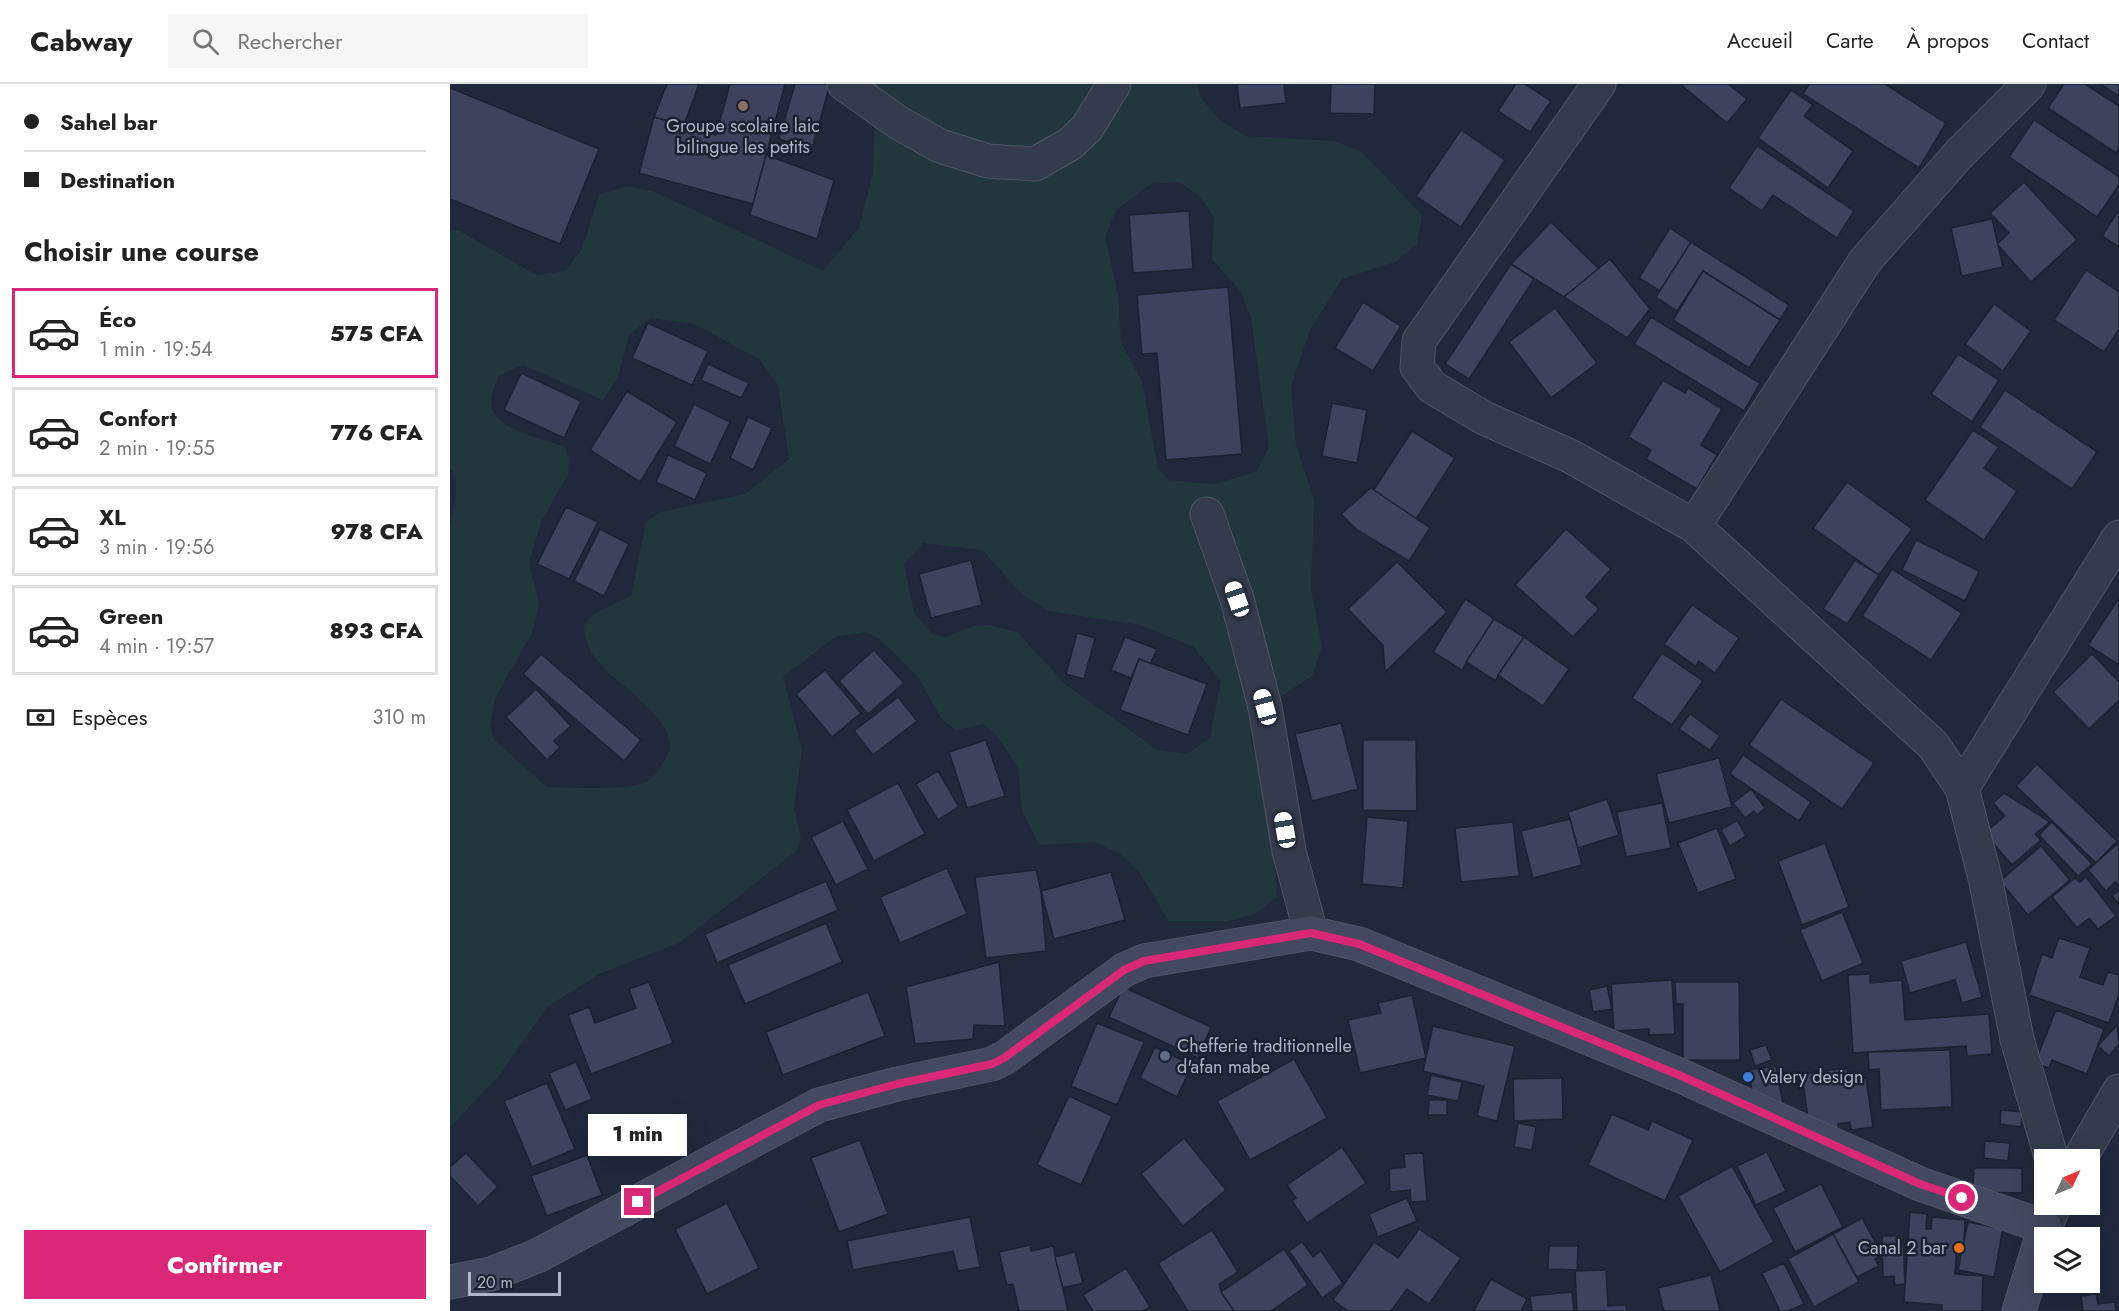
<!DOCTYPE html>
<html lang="fr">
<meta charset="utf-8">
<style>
:root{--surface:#fff;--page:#f6f6f6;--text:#222;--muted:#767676;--line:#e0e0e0;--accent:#db2777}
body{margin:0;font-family:Jost,sans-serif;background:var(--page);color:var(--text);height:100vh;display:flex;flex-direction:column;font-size:22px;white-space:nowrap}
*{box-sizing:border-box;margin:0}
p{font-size:20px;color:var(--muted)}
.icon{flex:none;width:33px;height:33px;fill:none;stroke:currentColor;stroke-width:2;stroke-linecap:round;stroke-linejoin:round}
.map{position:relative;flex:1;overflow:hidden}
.sheet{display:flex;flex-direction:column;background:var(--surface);width:450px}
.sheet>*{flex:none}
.hud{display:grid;align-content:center;height:132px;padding:0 24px;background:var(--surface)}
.needle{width:39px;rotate:46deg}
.controls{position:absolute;left:1584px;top:1065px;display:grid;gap:12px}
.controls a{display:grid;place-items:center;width:66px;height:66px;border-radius:0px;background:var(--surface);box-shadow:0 6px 24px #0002;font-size:30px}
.scale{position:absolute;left:18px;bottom:15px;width:93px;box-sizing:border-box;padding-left:6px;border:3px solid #afb5c8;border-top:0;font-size:16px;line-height:21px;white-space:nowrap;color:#afb5c8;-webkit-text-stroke:4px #192031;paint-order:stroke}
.end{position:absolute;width:27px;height:27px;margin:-14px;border:8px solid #db2777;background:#fff;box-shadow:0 0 0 3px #fff}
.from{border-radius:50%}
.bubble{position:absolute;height:42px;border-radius:0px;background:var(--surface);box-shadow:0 6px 24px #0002;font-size:20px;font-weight:800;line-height:42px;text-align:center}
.car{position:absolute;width:18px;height:36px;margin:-18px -9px;border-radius:8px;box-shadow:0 0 4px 2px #0007;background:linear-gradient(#fff 24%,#345 0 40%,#fff 0 76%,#345 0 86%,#fff 0)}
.hud b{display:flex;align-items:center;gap:21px;height:57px;font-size:22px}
.hud b+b{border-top:2px solid var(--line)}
.hud i{width:15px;height:15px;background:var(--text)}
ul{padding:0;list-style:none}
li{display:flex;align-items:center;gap:18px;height:90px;margin:0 12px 9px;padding:0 12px;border:3px solid var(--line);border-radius:0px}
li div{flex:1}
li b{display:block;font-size:22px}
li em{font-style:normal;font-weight:800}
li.current{border-color:var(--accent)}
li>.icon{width:54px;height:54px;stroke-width:1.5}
h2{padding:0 24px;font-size:27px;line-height:72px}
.pay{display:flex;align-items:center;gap:15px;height:66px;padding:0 24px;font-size:22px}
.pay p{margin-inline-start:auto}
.action{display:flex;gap:12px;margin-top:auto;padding:12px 24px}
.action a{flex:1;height:69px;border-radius:0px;background:var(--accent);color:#fff;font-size:24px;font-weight:800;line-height:69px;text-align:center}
header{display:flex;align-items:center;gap:36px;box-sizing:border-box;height:84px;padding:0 30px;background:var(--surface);border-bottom:2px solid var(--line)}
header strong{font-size:28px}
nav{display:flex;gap:33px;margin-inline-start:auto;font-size:21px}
.search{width:420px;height:54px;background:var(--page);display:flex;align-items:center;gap:15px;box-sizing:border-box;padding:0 21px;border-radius:0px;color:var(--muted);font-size:22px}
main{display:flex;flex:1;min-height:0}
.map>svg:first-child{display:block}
.green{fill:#22363d;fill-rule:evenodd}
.building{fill:#3c445d;stroke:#1b2233;stroke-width:1.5}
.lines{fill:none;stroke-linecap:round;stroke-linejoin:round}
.street-casing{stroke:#4f5567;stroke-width:35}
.secondary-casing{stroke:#4f5567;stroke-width:35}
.street{stroke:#343b4c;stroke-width:33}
.secondary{stroke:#424960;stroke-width:33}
.route{stroke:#db2777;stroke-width:8}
.education-dot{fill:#8d6e63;stroke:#192031;stroke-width:2}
.service-dot{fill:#5c6f8a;stroke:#192031;stroke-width:2}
.shop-dot{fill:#3f7fe0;stroke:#192031;stroke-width:2}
.food-dot{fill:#e8710a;stroke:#192031;stroke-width:2}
.labels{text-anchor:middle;stroke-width:5;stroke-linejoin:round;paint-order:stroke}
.poi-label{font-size:18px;fill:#afb5c8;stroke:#192031;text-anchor:start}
</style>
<header>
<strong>Cabway</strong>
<div class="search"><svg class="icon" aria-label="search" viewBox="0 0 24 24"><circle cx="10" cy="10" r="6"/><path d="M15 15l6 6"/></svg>Rechercher</div>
<nav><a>Accueil</a><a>Carte</a><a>À propos</a><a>Contact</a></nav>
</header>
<main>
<section class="sheet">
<div class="hud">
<b><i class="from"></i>Sahel bar</b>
<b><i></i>Destination</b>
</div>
<h2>Choisir une course</h2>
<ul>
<li class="current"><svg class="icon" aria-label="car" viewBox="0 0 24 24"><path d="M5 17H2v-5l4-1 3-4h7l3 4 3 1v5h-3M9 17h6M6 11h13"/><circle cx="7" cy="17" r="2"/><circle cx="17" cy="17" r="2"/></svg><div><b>Éco</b><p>1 min · 19:54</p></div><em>575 CFA</em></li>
<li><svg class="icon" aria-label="car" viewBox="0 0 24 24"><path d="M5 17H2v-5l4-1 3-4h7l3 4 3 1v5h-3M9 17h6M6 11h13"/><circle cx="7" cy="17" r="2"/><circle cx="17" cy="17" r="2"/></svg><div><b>Confort</b><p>2 min · 19:55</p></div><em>776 CFA</em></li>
<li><svg class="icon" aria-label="car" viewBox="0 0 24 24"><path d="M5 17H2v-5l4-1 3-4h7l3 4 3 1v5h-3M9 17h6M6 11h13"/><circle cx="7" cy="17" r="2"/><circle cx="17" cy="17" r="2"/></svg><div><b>XL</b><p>3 min · 19:56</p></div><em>978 CFA</em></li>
<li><svg class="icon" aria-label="car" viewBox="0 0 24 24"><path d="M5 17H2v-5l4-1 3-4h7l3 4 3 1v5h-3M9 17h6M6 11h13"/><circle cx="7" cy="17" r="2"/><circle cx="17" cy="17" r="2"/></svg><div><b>Green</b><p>4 min · 19:57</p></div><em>893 CFA</em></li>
</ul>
<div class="pay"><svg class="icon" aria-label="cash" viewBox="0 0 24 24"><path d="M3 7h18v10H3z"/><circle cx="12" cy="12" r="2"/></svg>Espèces<p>310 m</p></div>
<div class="action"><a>Confirmer</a></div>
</section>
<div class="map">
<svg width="1669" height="1227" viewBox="0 0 1669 1227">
<rect width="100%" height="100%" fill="#20283c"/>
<path class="green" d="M424 0H746L751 14 771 37 796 52 884 57 912 68 972 131 967 159 945 178 892 195 860 246 841 302 846 361 864 416 861 506 872 562 862 592 815 623 804 627 801 656 822 740 827 813 805 830 777 837H719L690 789 670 770 645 758 589 761 572 726 568 684 545 649 533 640 506 646 491 634 468 593 428 554 414 548 385 553 333 593 352 665 344 724 351 754 346 767 229 859 149 890 97 923 49 992 0 1043V441C4 426 11 396 0 384V146L10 147 86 191 115 187 132 165 149 111 177 102 205 108 373 187 409 144 423 89 426 5ZM729 98 748 111 764 133 762 175 791 208 801 234 819 363 806 388 764 400 719 396 708 385 692 298 671 258 668 211 655 153 666 126 701 100ZM200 234 245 240 310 276 328 301 339 375 295 410 211 428 196 438 181 512 144 530 134 540C134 555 140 570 151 581 169 602 239 643 215 676 211 682 207 690 201 695 187 708 119 703 97 703L44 656 40 643 45 614 82 549 89 521 79 479 91 438 118 390 119 375 114 362C93 356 46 346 41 321 40 313 46 300 48 292L73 281 153 316 168 293 179 251ZM473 459 532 466 573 511 598 527 690 541 744 563 771 597 760 654 737 670 708 666 616 601 567 548 539 541 523 542 497 553 483 551 464 529 454 480Z"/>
<g class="building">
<path d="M217 0H249L234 41 204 33Z"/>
<path d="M280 0H335L303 120 189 89 204 33 266 51Z"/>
<path d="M345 0H380L362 65 329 55Z"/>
<path d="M787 0H834L836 19 790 24Z"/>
<path d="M881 0H925L924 30 880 29Z"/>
<path d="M1066 0H1075L1101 17 1080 48 1048 27Z"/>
<path d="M1230 0H1278L1297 15 1277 39Z"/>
<path d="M1359 0H1435L1496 39 1469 84 1353 10Z"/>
<path d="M1614 0H1635L1669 22V64L1666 69 1598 24Z"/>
<path d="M1650 0H1669V12Z"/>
<path d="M0 4 149 65 110 160 0 115Z"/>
<path d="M1341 6 1363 21 1354 32 1403 67 1378 104 1308 54Z"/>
<path d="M1584 36 1669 93V101L1647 133 1559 73Z"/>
<path d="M1011 46 1055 76 1011 143 966 112Z"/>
<path d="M1307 62 1404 127 1387 154 1323 111 1312 127 1279 104Z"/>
<path d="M316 71 384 96 367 155 300 131Z"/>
<path d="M1574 98 1627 156 1581 198 1547 160 1559 149 1540 129Z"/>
<path d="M1669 126V163L1652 152Z"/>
<path d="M739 127 743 185 683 189 679 131Z"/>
<path d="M1542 135 1553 183 1512 192 1501 144Z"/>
<path d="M1101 138 1149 185 1114 213 1061 180Z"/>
<path d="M1220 144 1241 158 1210 207 1189 194Z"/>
<path d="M1241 158 1339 221 1330 236 1253 187 1227 227 1206 213Z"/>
<path d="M1160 175 1200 225 1177 254 1114 213Z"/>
<path d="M1061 180 1084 195 1019 295 995 280Z"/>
<path d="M1636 186 1669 208V245L1654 268 1604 236Z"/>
<path d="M1253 187 1330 236 1299 284 1223 236Z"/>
<path d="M778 203 792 370 716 376 707 269 692 270 687 211Z"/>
<path d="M913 218 951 242 923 287 885 264Z"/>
<path d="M1544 220 1581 247 1553 287 1515 260Z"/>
<path d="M1105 224 1147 279 1101 314 1059 258Z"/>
<path d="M1201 233 1310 299 1294 327 1184 260Z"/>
<path d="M198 239 258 267 242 301 182 274Z"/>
<path d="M1508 270 1549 296 1522 338 1481 310Z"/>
<path d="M258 280 299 299 291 314 251 296Z"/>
<path d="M71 289 131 317 114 354 54 326Z"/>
<path d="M1213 296 1235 309 1238 304 1272 325 1251 361 1267 371 1247 405 1196 375 1201 366 1178 353Z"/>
<path d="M1555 306 1647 368 1622 405 1530 343Z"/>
<path d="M177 307 227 338 190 398 140 366Z"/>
<path d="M882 319 917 326 907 379 872 372Z"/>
<path d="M244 320 280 338 260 380 224 362Z"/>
<path d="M298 333 322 344 303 386 280 374Z"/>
<path d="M1523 346 1549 363 1534 384 1567 407 1534 456 1475 416Z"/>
<path d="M962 347 1005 374 966 435 923 407Z"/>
<path d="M218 371 257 389 245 416 206 398Z"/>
<path d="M1397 398 1462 445 1429 491 1363 444Z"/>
<path d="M921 404 980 444 959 477 907 446 891 430Z"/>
<path d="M116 423 148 438 119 495 87 480Z"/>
<path d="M150 445 179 460 154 512 124 497Z"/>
<path d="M1116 445 1161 485 1136 513 1149 525 1123 553 1065 501Z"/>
<path d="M1466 456 1529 487 1515 517 1452 486Z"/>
<path d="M521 476 532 521 481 534 469 490Z"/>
<path d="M1405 476 1429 491 1397 540 1373 525Z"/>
<path d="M947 478 997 528 935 588 933 561 898 525Z"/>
<path d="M1442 485 1512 529 1481 576 1412 532Z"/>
<path d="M1669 514V581L1638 561Z"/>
<path d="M1015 515 1044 535 1012 586 983 568Z"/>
<path d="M1242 521 1289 554 1265 589 1249 577 1246 582 1214 560Z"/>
<path d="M1044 535 1074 553 1048 591 1046 597 1016 578Z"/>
<path d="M627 549 645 554 634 595 616 590Z"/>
<path d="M675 553 707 565 700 580 689 575 681 594 661 586Z"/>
<path d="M1074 553 1119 585 1093 622 1048 591Z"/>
<path d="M424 566 454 599 418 630 389 597Z"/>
<path d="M1212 569 1253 597 1222 641 1182 614Z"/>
<path d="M91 570 191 656 174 677 73 590Z"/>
<path d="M1642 570 1669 598V616L1639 645 1603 608Z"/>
<path d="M689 575 757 600 738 651 670 626Z"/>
<path d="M375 586 411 629 382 653 346 610Z"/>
<path d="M86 605 121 642 104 657 110 663 97 676 56 633Z"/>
<path d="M448 613 467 637 423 671 404 647Z"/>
<path d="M1331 615 1424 679 1392 725 1299 661Z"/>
<path d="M1240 630 1270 652 1260 666 1229 645Z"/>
<path d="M891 639 908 705 862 717 845 650Z"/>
<path d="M536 656 555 712 517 724 499 668Z"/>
<path d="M913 656H966L967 727 913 726Z"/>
<path d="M1293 671 1361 718 1349 737 1280 690Z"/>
<path d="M1269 674 1282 723 1219 739 1206 690Z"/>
<path d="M1587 680 1667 757 1646 779 1566 702Z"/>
<path d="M488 687 509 723 488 736 466 700Z"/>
<path d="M448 699 475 750 424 777 397 726Z"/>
<path d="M1301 705 1315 724 1307 731 1304 727 1295 734 1283 719Z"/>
<path d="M1554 709 1600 738 1585 750 1591 756 1562 781 1534 749 1555 732 1543 719Z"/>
<path d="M1157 715 1169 751 1128 764 1118 728Z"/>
<path d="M1212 719 1221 764 1176 773 1167 728Z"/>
<path d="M917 733 958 737 953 804 912 800Z"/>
<path d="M1120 735 1132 781 1083 794 1071 747Z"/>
<path d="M1287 736 1296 752 1280 762 1271 746Z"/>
<path d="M393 737 418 785 386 801 361 753Z"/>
<path d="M1063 738 1069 792 1011 798 1005 744Z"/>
<path d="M1602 738 1642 780 1628 792 1589 751Z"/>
<path d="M1267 744 1286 795 1248 809 1228 759Z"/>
<path d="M1375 759 1399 823 1352 841 1328 777Z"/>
<path d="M1667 760 1669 763V802L1665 798 1656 807 1638 786Z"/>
<path d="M1591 762 1620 796 1578 831 1550 797Z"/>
<path d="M497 784 517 830 450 859 430 813Z"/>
<path d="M586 786 591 807 596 867 536 874 525 793Z"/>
<path d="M661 788 675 836 604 855 591 807Z"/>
<path d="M1636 793 1666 832 1648 845 1639 834 1627 844 1602 813 1625 794 1630 798Z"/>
<path d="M376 797 388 826 267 879 255 850Z"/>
<path d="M1669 806V820L1662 812Z"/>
<path d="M1392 828 1413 879 1372 897 1350 846Z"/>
<path d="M376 839 392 878 295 920 278 881Z"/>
<path d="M1609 854 1640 864 1630 893 1653 901 1658 888 1669 891V910L1659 939 1579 911 1592 870 1602 874Z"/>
<path d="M1516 858 1532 913 1512 919 1505 896 1460 909 1451 877Z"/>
<path d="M549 878 555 942 524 941 523 955 465 960 456 903Z"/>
<path d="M1420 890V899L1452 896 1455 936 1539 930 1542 970 1517 972 1516 962 1403 969 1398 891Z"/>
<path d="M1222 896 1225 950 1199 951V945L1164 947 1161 900Z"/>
<path d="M199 898 223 959 141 990 118 931 139 923 145 939 186 924 179 905Z"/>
<path d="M1225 898H1289L1290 976H1233V920H1226Z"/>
<path d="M1157 902 1162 925 1143 928 1139 906Z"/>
<path d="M673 903 761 943 748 974 659 933Z"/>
<path d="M418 908 435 952 333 991 316 948Z"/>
<path d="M962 911 976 974 910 989 898 936 931 929 928 919Z"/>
<path d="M1606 926 1654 945 1637 990 1602 976 1599 984 1585 979Z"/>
<path d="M647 939 694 958 667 1021 621 1002Z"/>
<path d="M1667 941 1669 960 1659 972 1648 962Z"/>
<path d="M983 942 1065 962 1047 1037 1027 1032 1034 1002 973 987Z"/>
<path d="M1316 961 1322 976 1305 982 1300 966Z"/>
<path d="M705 963 742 981 727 1013 690 994Z"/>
<path d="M1500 966 1502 1023 1431 1026 1429 985 1419 986 1418 968Z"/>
<path d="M844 975 877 1034 800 1076 767 1017Z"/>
<path d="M126 978 142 1015 115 1026 99 989Z"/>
<path d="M1326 982 1336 1036 1309 1041 1298 986Z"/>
<path d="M1397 984 1399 996 1416 994 1423 1043 1401 1046 1400 1038 1388 1040 1389 1047 1360 1050 1352 990Z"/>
<path d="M981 991 1012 998 1008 1017 977 1011Z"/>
<path d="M1112 994 1113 1035 1064 1037 1063 995Z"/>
<path d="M97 999 125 1065 82 1083 54 1017Z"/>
<path d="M619 1012 662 1032 631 1101 587 1081Z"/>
<path d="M979 1016H997V1031H978Z"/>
<path d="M1551 1026 1572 1028 1571 1043 1550 1040Z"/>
<path d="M1162 1030 1198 1046 1202 1037 1243 1056 1215 1117 1138 1081Z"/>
<path d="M1068 1039 1086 1043 1082 1066 1064 1063Z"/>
<path d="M734 1054 776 1106 733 1142 691 1090Z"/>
<path d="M410 1056 438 1130 389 1148 361 1074Z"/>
<path d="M1535 1057 1560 1059 1558 1077 1534 1074Z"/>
<path d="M892 1063 916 1099 857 1139 842 1117 846 1114 837 1101Z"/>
<path d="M1317 1068 1336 1107 1306 1121 1287 1082Z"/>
<path d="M16 1069 48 1103 28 1122 0 1092V1083Z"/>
<path d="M973 1069 977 1117 961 1118 960 1106 940 1108 939 1085 955 1083 954 1070Z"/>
<path d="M137 1071 152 1111 97 1132 81 1092Z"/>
<path d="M1282 1082 1324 1158 1270 1188 1228 1112Z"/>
<path d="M1524 1084H1572V1109L1523 1108Z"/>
<path d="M1371 1100 1393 1143 1345 1168 1323 1124Z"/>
<path d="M957 1114 967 1137 928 1153 919 1130Z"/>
<path d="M277 1119 309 1184 257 1210 225 1145Z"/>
<path d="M1460 1128 1477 1130 1476 1145H1481L1482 1133 1515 1136 1514 1160 1507 1159 1505 1190 1533 1192 1532 1227H1492V1221L1454 1218Z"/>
<path d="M520 1133 530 1183 508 1187 503 1167 403 1186 397 1157Z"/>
<path d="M1412 1134 1432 1171 1425 1175 1429 1182 1407 1193 1383 1150Z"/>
<path d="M1518 1138 1553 1145 1544 1193 1508 1186Z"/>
<path d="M969 1145 1011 1174 979 1220 957 1205 941 1227H898L883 1216 924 1158 948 1174Z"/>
<path d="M762 1146 788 1188 769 1200 771 1208 784 1227H738L708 1179Z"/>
<path d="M1383 1150 1409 1198 1364 1223 1338 1175Z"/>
<path d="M1432 1152H1453L1455 1200 1445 1201 1444 1192 1433 1193Z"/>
<path d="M852 1158 863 1173 871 1167 893 1199 872 1214 839 1167Z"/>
<path d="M580 1161 581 1167 603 1162 618 1227H569L563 1200 557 1201 549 1168Z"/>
<path d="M1099 1162H1128L1127 1186 1098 1185Z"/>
<path d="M834 1165 858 1201 821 1227H784L771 1208Z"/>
<path d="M625 1168 633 1199 613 1204 605 1173Z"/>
<path d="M1334 1179 1354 1220 1338 1227H1330L1312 1189Z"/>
<path d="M676 1184 700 1223 693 1227H643L633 1211Z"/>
<path d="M1156 1186 1158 1222 1176 1221 1177 1227H1127L1125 1187Z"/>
<path d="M1261 1191 1270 1227H1214L1208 1204Z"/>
<path d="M1041 1195 1077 1215 1071 1227H1024Z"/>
<path d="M1122 1208 1124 1227H1082L1080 1212Z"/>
<path d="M1646 1210 1648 1220 1665 1218 1666 1227H1633L1631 1212Z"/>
</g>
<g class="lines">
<g class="street-casing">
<g id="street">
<path d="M394 0 449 39 490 62 538 77 585 80 620 60 637 44 664 0"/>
<path d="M1149 0 969 257 967 283 982 303 1034 334 1122 373 1244 442"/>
<path d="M1579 0 1510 69 1415 177 1244 442 1483 661 1512 704 1536 798 1567 955 1602 1076"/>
<path d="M757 430 787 515 815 623 839 767 861 849"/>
<path d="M1512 704 1669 453"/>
<path d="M1629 1076 1669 1007"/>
<path d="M1595 1143 1605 1120"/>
</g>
</g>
<g class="secondary-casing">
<path id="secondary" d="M0 1198 41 1190 87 1172 369 1021 447 1000 542 980 554 974 674 886 694 877 861 849 909 860 1229 991 1470 1100 1595 1143 1569 1227"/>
</g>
<use href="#street" class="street"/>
<use href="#secondary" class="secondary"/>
</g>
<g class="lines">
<path class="route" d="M188 1118 369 1021 447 1000 542 980 554 974 674 886 694 877 861 849 909 860 1229 991 1470 1100 1512 1114"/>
</g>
<circle class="education-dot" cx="293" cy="22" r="6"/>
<circle class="service-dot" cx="715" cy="972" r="6"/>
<circle class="shop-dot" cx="1298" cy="993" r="6"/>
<circle class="food-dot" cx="1509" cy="1164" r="6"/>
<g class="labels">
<g class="poi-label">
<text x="293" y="48" text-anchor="middle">Groupe scolaire laic<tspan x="293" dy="21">bilingue les petits</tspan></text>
<text x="727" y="968">Chefferie traditionnelle<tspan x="727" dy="21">d'afan mabe</tspan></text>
<text x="1310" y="999">Valery design</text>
<text x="1497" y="1170" text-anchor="end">Canal 2 bar</text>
</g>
</g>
</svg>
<div class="controls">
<a><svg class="needle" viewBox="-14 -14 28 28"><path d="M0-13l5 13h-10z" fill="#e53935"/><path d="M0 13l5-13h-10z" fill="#767676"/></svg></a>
<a><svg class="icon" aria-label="layers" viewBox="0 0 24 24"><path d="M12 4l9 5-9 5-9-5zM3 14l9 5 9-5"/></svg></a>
</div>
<div class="scale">20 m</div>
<i class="end from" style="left:1512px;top:1114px"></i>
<i class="end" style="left:188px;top:1118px"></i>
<div class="bubble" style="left:138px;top:1030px;width:99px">1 min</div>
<i class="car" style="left:787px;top:515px;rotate:341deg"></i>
<i class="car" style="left:815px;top:623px;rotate:345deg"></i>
<i class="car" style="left:835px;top:746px;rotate:350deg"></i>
</div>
</main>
